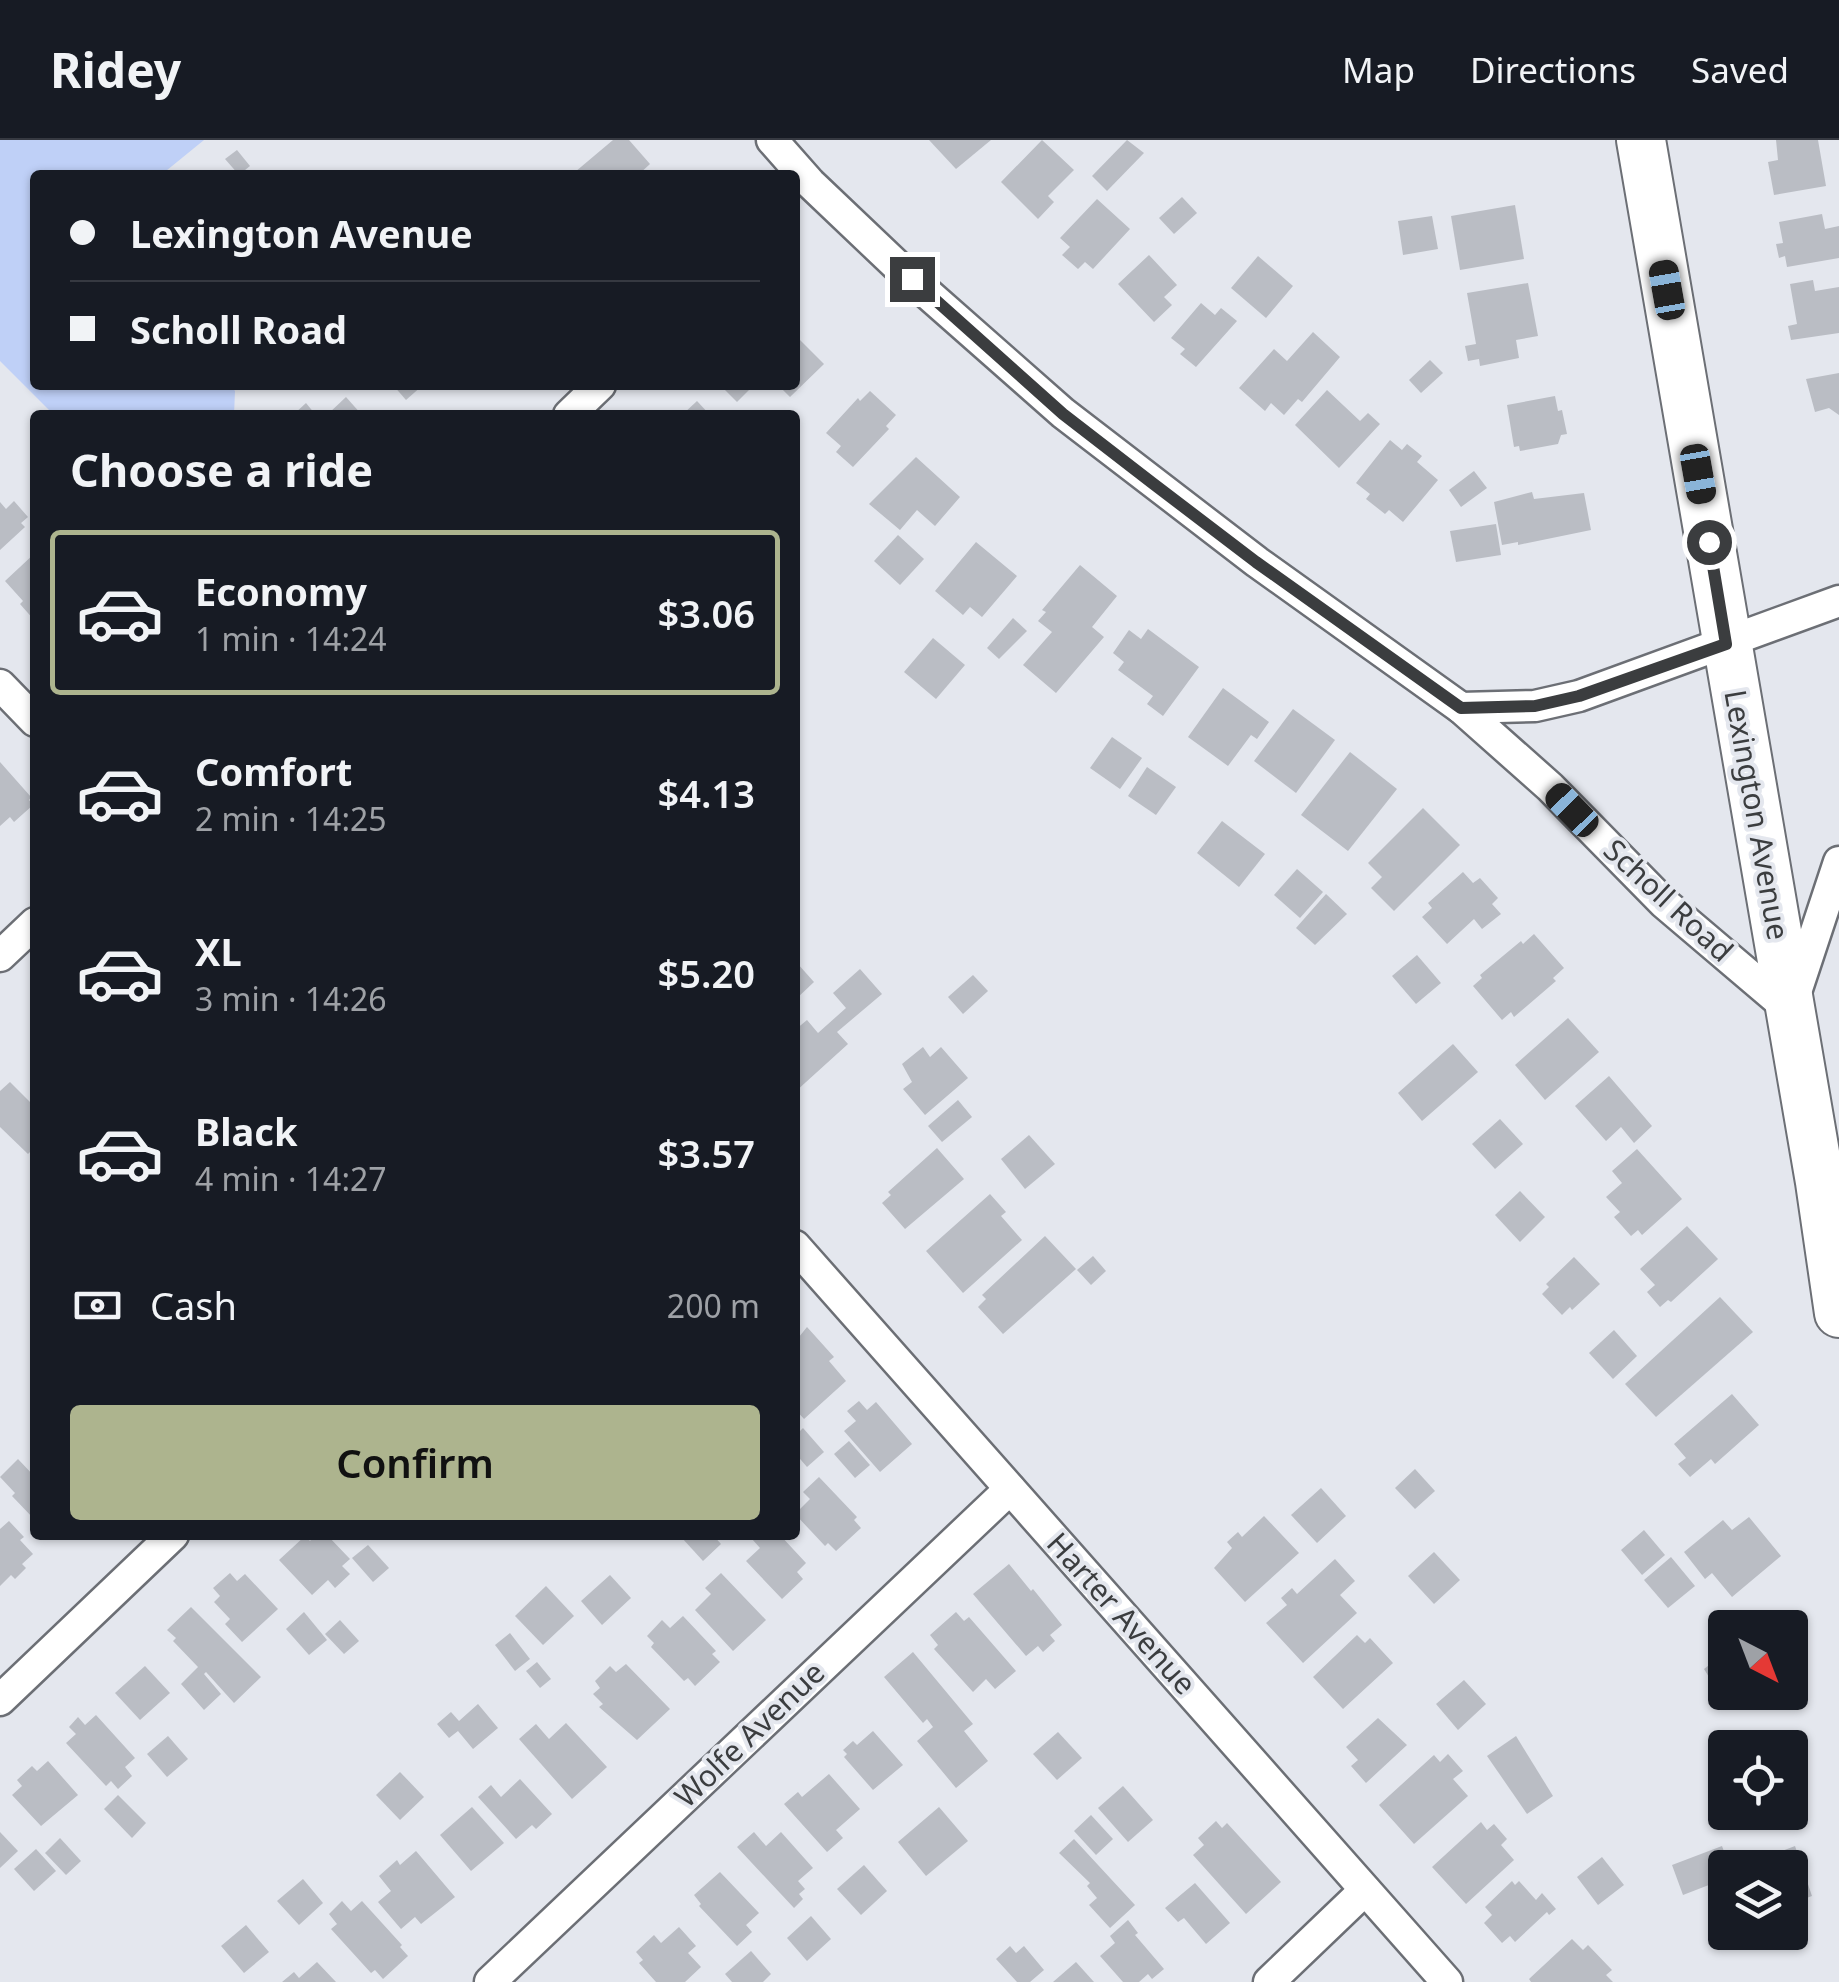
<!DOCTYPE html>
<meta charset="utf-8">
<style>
:root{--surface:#171b24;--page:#20242c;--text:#f1f3f6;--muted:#9ea1a6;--line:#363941;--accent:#adb48e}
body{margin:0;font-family:"Noto Sans",sans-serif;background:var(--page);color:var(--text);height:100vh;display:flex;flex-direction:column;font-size:38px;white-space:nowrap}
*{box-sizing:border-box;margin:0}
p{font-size:32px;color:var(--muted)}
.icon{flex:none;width:55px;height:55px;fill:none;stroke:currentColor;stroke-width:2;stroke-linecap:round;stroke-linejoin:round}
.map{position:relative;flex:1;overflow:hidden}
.sheet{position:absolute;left:30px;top:270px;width:770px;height:1130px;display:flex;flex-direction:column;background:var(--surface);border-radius:10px;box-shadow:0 2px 8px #0004}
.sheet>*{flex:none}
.banner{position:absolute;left:30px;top:30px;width:770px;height:220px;border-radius:10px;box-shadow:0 2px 8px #0004;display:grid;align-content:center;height:220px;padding:0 40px;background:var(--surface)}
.needle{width:65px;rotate:138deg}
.fabs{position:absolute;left:1708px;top:1470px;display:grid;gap:20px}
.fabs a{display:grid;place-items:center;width:100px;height:100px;border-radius:10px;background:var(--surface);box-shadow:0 2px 8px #0004;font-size:50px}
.end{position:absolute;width:45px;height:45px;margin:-22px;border:12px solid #3b3d3f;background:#fff;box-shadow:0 0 0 5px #fff}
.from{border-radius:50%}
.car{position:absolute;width:30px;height:60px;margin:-30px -15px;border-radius:12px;box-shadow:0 0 8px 2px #0007;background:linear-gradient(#222 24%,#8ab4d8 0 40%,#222 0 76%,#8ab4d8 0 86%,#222 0)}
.banner b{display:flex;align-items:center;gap:35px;height:95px;font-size:38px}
.banner b+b{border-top:2px solid var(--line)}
.banner i{width:25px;height:25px;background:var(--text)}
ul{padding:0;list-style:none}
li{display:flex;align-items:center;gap:30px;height:165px;margin:0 20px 15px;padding:0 20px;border:5px solid transparent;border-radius:10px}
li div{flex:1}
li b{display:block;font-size:38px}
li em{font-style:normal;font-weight:600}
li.active{border-color:var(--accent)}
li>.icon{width:90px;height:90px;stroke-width:1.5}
h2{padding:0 40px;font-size:45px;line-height:120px}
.pay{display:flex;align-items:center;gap:25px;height:110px;padding:0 40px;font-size:38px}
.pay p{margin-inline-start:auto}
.action{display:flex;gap:20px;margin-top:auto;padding:20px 40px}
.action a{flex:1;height:115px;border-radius:10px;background:var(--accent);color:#111;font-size:40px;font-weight:600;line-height:115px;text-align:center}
header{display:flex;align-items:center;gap:60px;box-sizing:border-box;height:140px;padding:0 50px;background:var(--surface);border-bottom:2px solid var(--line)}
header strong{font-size:48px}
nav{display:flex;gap:55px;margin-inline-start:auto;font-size:35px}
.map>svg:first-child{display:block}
.green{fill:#bfd0f7}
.building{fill:#babdc4}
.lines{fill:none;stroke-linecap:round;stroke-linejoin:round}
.street-casing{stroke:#6c6f75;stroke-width:35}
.primary-casing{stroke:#6c6f75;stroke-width:52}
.street{stroke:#fff;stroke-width:30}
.primary{stroke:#fff;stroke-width:48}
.route{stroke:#3b3d3f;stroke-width:12}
.labels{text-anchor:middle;stroke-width:8;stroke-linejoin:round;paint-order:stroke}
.street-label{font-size:30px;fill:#3b3d3f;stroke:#e4e7ee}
</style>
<header>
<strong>Ridey</strong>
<nav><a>Map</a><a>Directions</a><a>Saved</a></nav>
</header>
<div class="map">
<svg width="1839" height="1842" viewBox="0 0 1839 1842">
<rect width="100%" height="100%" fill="#e4e7ee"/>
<path class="green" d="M0 0H204L161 35H35V245H230L235 251 234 275H54L0 221Z"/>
<g class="building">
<path d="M613 0H629L650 24 638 35H577L575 32Z"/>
<path d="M929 0H991L956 29Z"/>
<path d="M1042 0 1074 30 1048 56 1054 62 1038 79 1001 42Z"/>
<path d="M1127 0 1144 13 1107 51 1092 36Z"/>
<path d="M1776 0H1818L1826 46 1774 55 1768 22 1778 20Z"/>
<path d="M237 10 250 26 239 35 225 19Z"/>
<path d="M1182 57 1197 73 1174 94 1159 78Z"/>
<path d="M1097 59 1130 89 1093 129 1085 122 1078 129 1062 115 1070 107 1060 98Z"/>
<path d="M1515 65 1524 119 1460 130 1451 76Z"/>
<path d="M1822 74 1825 89 1839 86V118L1787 127 1785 116 1779 118 1776 104 1783 103 1779 82Z"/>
<path d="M1432 76 1438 109 1403 115 1398 81Z"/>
<path d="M1149 115 1177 145 1164 157 1172 165 1154 182 1118 144Z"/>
<path d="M1258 116 1293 146 1266 178 1231 148Z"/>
<path d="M1813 140 1815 151 1839 147V193L1791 200 1788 186 1797 184 1790 144Z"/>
<path d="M1528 143 1538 196 1516 200 1519 218 1480 226 1479 219 1468 221 1465 206 1476 204 1467 153Z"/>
<path d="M1201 163 1215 175 1221 168 1237 181 1196 227 1180 214 1185 209 1171 198Z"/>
<path d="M1313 192 1340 217 1302 262 1298 259 1284 275 1271 263 1265 271 1239 248 1274 209 1287 221Z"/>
<path d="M795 195 824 224 790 257 778 245H795Z"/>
<path d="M1430 220 1443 233 1421 253 1409 240Z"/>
<path d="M1839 233V275L1829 268 1815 272 1806 239Z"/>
<path d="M393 245H423L406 260Z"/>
<path d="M720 245H754L737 262Z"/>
<path d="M1327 250 1360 281 1368 273 1380 284 1339 328 1295 285Z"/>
<path d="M870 251 896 275 886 286 889 289 853 327 836 312 841 306 826 293 858 258 860 261Z"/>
<path d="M1555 256 1558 271 1562 270 1567 294 1561 295 1558 304 1520 311 1519 306 1514 307 1507 265Z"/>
<path d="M346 257 362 275H327Z"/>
<path d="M697 261 710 275H682Z"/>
<path d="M306 263 315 274 320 270 325 275H293Z"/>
<path d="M1390 300 1402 310 1407 304 1422 316 1417 322 1438 340 1403 382 1389 370 1385 374 1366 359 1370 354 1356 343Z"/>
<path d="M916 317 960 357 935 386 917 370 900 390 869 364Z"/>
<path d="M1474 331 1487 348 1461 367 1449 350Z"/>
<path d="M1532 352 1534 359 1584 353 1591 390 1518 405V402L1502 405 1494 362Z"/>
<path d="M14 361 28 377 21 383 25 387 0 410V362L6 369Z"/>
<path d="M1496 384 1501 415 1456 422 1450 391Z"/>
<path d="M898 395 924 419 900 445 874 421Z"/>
<path d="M976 402 1017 436 982 477 970 467 963 475 935 451Z"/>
<path d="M35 413V481L20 464 23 461 5 441Z"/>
<path d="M1080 425 1117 456 1092 487 1104 497 1056 553 1023 525 1052 492 1038 481 1046 472 1042 470Z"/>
<path d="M1013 478 1027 491 999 519 987 508Z"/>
<path d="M1148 489 1199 527 1163 576 1147 564 1153 556 1118 530 1124 522 1113 513 1129 490 1141 499Z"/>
<path d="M933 498 965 525 936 559 904 532Z"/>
<path d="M1223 548 1269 582 1257 599 1251 595 1228 626 1188 597Z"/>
<path d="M1293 569 1335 600 1296 653 1254 621Z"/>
<path d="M1112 597 1142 618 1120 649 1090 628Z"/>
<path d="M1350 612 1397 649 1348 711 1301 675Z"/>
<path d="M0 622 31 657 29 660 33 665 14 682 10 677 0 686Z"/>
<path d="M1147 627 1176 647 1156 675 1128 656Z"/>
<path d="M1423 668 1460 705 1394 771 1371 748 1382 737 1368 723Z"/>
<path d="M1222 681 1265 714 1239 747 1197 713Z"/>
<path d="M1297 729 1323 752 1300 778 1274 755Z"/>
<path d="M1463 732 1473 743 1480 738 1498 758 1492 764 1501 774 1482 789 1474 779 1447 804 1422 777 1432 768 1428 763Z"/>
<path d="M1326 754 1347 774 1315 805 1296 788Z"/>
<path d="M1534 794 1564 828 1553 838 1556 841 1514 877 1511 872 1502 880 1473 846 1482 838 1480 835 1521 801 1523 804Z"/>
<path d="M1417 815 1441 843 1416 864 1392 836Z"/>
<path d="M797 823 814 842 795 860V826Z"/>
<path d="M860 829 882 854 837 892 848 904 795 952V890L807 880 818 893 846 868 833 853Z"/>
<path d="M973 835 988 851 963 874 948 857Z"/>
<path d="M1568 878 1599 912 1545 960 1515 925Z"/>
<path d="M1453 904 1478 932 1422 981 1398 953Z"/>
<path d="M923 907 930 917 941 907 968 938 925 975 903 949 912 942 902 924Z"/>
<path d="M1609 936 1652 986 1634 1003 1621 987 1606 1001 1575 966Z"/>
<path d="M10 942 35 967V1007L28 1014 0 987V951Z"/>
<path d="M958 960 972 977 942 1002 928 986Z"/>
<path d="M1500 979 1523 1004 1495 1029 1472 1004Z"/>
<path d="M1029 995 1055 1024 1025 1049 1001 1019Z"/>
<path d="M937 1008 964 1039 905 1089 882 1063 891 1055 888 1052Z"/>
<path d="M1637 1009 1682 1059 1642 1095 1638 1090 1631 1096 1614 1077 1620 1072 1606 1057 1622 1043 1612 1031Z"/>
<path d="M1520 1051 1545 1077 1520 1102 1495 1075Z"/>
<path d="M990 1054 1006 1072 1001 1076 1022 1100 963 1153 926 1111Z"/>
<path d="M1687 1086 1718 1119 1671 1162 1668 1160 1660 1167 1647 1152 1655 1145 1640 1129Z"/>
<path d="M1045 1096 1076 1129 1003 1194 978 1167 986 1159 982 1155Z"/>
<path d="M1093 1116 1106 1131 1091 1145 1077 1130Z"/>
<path d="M1574 1117 1600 1144 1572 1170 1570 1167 1562 1175 1542 1154 1549 1147 1546 1144Z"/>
<path d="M1720 1157 1753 1192 1656 1277 1625 1244Z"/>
<path d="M807 1187 834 1217 829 1221 846 1241 804 1279 795 1269V1202Z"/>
<path d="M1614 1190 1637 1216 1613 1239 1589 1213Z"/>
<path d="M1732 1254 1759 1285 1715 1324 1711 1319 1690 1337 1678 1324 1686 1318 1674 1304Z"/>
<path d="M859 1261 867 1270 876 1262 912 1304 880 1332 844 1291 856 1281 847 1271Z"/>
<path d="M803 1288 824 1312 807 1327 795 1313V1296Z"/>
<path d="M849 1301 870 1325 855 1338 834 1314Z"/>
<path d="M18 1319 35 1337V1380L12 1356 15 1353 0 1337Z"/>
<path d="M1415 1329 1435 1351 1415 1369 1395 1348Z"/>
<path d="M819 1337 857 1377 854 1380 861 1388 836 1411 828 1403 825 1406 795 1374 810 1359 803 1352Z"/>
<path d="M1321 1348 1346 1376 1317 1403 1291 1375Z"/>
<path d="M1264 1376 1299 1413 1245 1462 1214 1428 1232 1408 1227 1402 1238 1392 1242 1397Z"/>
<path d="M1749 1377 1781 1416 1732 1457 1712 1433 1705 1439 1684 1412 1723 1380 1732 1390Z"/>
<path d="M9 1381 24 1397 20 1400 33 1414 22 1424 26 1428 15 1439 11 1435 0 1446V1389Z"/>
<path d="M1644 1390 1665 1415 1642 1435 1621 1410Z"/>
<path d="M316 1395H327L350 1419 342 1426 350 1434 335 1448 328 1440 312 1455 279 1420 305 1396 310 1401Z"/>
<path d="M686 1395H713L721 1404 703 1421 682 1398Z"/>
<path d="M756 1395H780L806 1423 797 1432 803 1439 782 1459 746 1421 760 1408 752 1399Z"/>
<path d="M368 1405 389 1428 373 1442 352 1418Z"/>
<path d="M1434 1412 1460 1440 1434 1464 1408 1436Z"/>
<path d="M1671 1417 1695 1446 1668 1468 1644 1440Z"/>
<path d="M1335 1419 1355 1441 1340 1455 1357 1473 1303 1523 1266 1483 1287 1465 1281 1458 1292 1448 1297 1454Z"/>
<path d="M1009 1424 1031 1451 1033 1449 1062 1485 1050 1495 1055 1501 1043 1512 1038 1506 1026 1516 973 1454Z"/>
<path d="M230 1433 237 1441 245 1434 278 1469 242 1502 225 1484 230 1479 214 1462 220 1456 213 1448Z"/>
<path d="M721 1433 766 1480 733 1511 695 1470 711 1454 705 1448Z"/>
<path d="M610 1435 631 1458 602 1485 581 1461Z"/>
<path d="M546 1446 574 1476 543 1505 515 1476Z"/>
<path d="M191 1467 261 1537 234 1563 206 1532 204 1534 221 1554 204 1570 181 1544 198 1527 173 1501 176 1498 167 1490Z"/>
<path d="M304 1472 327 1500 309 1515 286 1489Z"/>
<path d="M956 1472 964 1481 969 1477 1016 1531 995 1549 986 1539 973 1552 934 1509 938 1505 930 1495Z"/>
<path d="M683 1476 716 1511 712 1514 720 1522 695 1546 688 1538 684 1541 651 1507 654 1503 647 1496 662 1480 670 1488Z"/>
<path d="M340 1480 359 1501 344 1514 325 1494Z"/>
<path d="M510 1493 530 1519 515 1531 495 1505Z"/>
<path d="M1357 1495 1365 1503 1370 1498 1393 1523 1343 1569 1313 1537Z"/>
<path d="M913 1512 973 1584 964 1591 988 1621 956 1648 917 1601 933 1587 927 1579 923 1583 884 1537Z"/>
<path d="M1725 1513V1552H1749L1725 1563 1704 1529Z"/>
<path d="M537 1522 551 1539 540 1548 526 1531Z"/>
<path d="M626 1524 670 1569 637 1600 599 1567 603 1564 593 1554 600 1548 595 1541 610 1526 616 1532Z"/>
<path d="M145 1526 170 1553 140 1580 115 1553Z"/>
<path d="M1464 1540 1486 1564 1458 1590 1436 1564Z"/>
<path d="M478 1564 498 1588 473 1609 458 1591 449 1598 437 1584 451 1572 459 1581Z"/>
<path d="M96 1575 135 1618 125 1627 132 1636 118 1649 111 1641 106 1646 66 1603 76 1594 69 1587 78 1577 85 1585Z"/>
<path d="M1378 1578 1407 1605 1366 1643 1351 1626 1358 1620 1346 1607Z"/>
<path d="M566 1583 607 1627 572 1659 519 1599 536 1584 549 1599Z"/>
<path d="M1778 1590 1784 1608H1733L1732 1607Z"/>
<path d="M873 1591 903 1625 873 1650 844 1617 847 1614 843 1610 853 1601 857 1605Z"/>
<path d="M1058 1592 1082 1618 1057 1640 1033 1614Z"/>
<path d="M168 1596 188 1619 167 1637 147 1614Z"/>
<path d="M1516 1596 1553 1656 1527 1674 1487 1616Z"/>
<path d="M1725 1610V1641L1714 1614Z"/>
<path d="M1448 1614 1463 1631 1453 1639 1468 1656 1414 1704 1379 1665 1434 1615 1440 1622Z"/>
<path d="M48 1621 78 1655 41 1686 12 1655 22 1646 17 1640 32 1626 37 1631Z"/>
<path d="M400 1632 424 1657 400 1680 376 1655Z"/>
<path d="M829 1634 860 1669 836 1690 843 1698 827 1712 784 1664 798 1652 802 1657Z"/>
<path d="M520 1639 552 1674 536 1689 532 1685 516 1699 478 1657 491 1645 501 1657Z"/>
<path d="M1123 1646 1153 1680 1128 1702 1098 1668Z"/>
<path d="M118 1655 146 1683 132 1698 104 1669Z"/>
<path d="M472 1667 504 1703 471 1731 440 1695Z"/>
<path d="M939 1667 968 1701 926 1736 898 1702Z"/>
<path d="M1091 1675 1113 1699 1096 1715 1074 1691Z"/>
<path d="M1216 1681 1222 1688 1227 1683 1281 1742 1246 1774 1193 1715 1204 1705 1198 1698Z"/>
<path d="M1481 1682 1487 1690 1494 1684 1507 1699 1501 1705 1514 1720 1466 1764 1432 1727Z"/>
<path d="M0 1692 18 1711 0 1728Z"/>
<path d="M754 1692 766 1706 781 1692 813 1728 798 1741 805 1749 799 1754 803 1759 794 1768 737 1707Z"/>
<path d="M60 1698 81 1721 66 1735 45 1713Z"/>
<path d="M1074 1699 1135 1765 1110 1788 1089 1765 1097 1758 1087 1746 1090 1743 1059 1713Z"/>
<path d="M1722 1706 1730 1728 1712 1736 1714 1743 1683 1755 1672 1725Z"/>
<path d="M1795 1706 1812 1756 1790 1764V1728H1737Z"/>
<path d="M36 1709 56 1731 34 1751 14 1729Z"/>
<path d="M416 1711 455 1757 421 1784 415 1777 401 1789 378 1762 391 1751 379 1736 397 1720 400 1725Z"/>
<path d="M1602 1717 1624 1745 1598 1765 1577 1737Z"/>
<path d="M864 1725 887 1751 861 1775 837 1749Z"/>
<path d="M720 1732 759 1773 746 1785 752 1792 737 1806 699 1766 701 1764 694 1755Z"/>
<path d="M303 1739 323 1763 299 1785 277 1761Z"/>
<path d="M1512 1741 1515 1745 1519 1741 1536 1760 1542 1753 1556 1769 1549 1775 1547 1772 1515 1802 1510 1796 1502 1803 1484 1783 1492 1775 1485 1767Z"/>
<path d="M1195 1743 1230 1783 1206 1804 1184 1778 1178 1782 1165 1768Z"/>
<path d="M1725 1755V1786H1724L1715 1759Z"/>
<path d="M342 1761 351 1771 362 1761 402 1805 400 1807 408 1816 383 1839 375 1830 371 1833 331 1789 337 1784 329 1774Z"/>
<path d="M811 1776 831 1799 807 1821 787 1798Z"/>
<path d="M1128 1780 1138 1793 1135 1795 1164 1829 1152 1839 1148 1834 1139 1842H1123L1100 1816 1115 1803 1110 1796Z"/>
<path d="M246 1785 269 1812 244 1833 221 1806Z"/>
<path d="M679 1787 696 1806 688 1813 701 1827 685 1842H656L639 1823 643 1820 636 1812 654 1795 661 1803Z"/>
<path d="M1572 1799 1583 1810 1588 1805 1612 1830 1606 1835 1613 1842H1531L1529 1839Z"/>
<path d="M1010 1806 1016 1813 1024 1806 1044 1830 1030 1842H1017L996 1819Z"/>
<path d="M751 1811 771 1834 763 1842H732L725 1834Z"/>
<path d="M317 1822 336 1842H282L294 1832 299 1838Z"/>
<path d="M1076 1822 1094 1842H1053Z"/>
</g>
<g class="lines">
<g class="street-casing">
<g id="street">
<path d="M772 0 810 43 911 139 1063 273 1257 422 1461 568 1535 566 1579 556 1839 461"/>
<path d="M569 275 600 245"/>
<path d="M0 545 35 581"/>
<path d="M1461 568 1550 647 1664 763 1790 870 1839 722"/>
<path d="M0 816 35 783"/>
<path d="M795 1106 1447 1842"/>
<path d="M0 1560 173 1395"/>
<path d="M490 1842 1010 1349"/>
<path d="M1269 1842 1365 1750"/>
</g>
</g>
<g class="primary-casing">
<path id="primary" d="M1641 0 1820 1042 1839 1173"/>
</g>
<use href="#street" class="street"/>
<use href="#primary" class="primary"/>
</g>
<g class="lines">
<path class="route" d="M912 139 1063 274 1151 342 1256 422 1461 568 1535 566 1579 556 1726 504 1709 402"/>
</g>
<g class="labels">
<g class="street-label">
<text transform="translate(1756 675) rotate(80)" y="10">Lexington Avenue</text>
<text transform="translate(1668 761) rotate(43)" y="10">Scholl Road</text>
<text transform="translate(1121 1474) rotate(48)" y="10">Harter Avenue</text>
<text transform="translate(750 1595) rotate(-44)" y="10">Wolfe Avenue</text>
</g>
</g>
</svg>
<div class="fabs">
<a><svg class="needle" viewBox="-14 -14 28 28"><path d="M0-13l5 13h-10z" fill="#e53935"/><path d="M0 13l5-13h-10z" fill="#9ea1a6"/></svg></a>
<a><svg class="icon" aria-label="locate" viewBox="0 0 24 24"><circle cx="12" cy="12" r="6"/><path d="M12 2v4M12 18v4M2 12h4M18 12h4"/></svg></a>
<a><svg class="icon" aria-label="layers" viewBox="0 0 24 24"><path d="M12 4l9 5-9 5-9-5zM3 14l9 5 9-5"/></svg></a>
</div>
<i class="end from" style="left:1709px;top:402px"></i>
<i class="end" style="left:912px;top:139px"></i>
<i class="car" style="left:1667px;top:150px;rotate:350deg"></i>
<i class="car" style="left:1698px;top:334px;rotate:170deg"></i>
<i class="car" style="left:1572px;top:670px;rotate:316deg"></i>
<div class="banner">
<b><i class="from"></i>Lexington Avenue</b>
<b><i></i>Scholl Road</b>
</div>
<section class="sheet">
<h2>Choose a ride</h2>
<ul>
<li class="active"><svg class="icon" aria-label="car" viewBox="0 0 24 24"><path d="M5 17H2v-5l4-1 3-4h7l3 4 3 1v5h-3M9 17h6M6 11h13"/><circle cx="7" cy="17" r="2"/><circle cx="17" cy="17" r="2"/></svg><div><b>Economy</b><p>1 min · 14:24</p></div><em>$3.06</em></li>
<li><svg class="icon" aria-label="car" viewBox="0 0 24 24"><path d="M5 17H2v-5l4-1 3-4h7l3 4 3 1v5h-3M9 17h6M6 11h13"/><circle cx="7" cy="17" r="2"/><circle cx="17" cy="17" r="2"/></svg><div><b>Comfort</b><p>2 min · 14:25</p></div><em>$4.13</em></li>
<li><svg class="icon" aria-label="car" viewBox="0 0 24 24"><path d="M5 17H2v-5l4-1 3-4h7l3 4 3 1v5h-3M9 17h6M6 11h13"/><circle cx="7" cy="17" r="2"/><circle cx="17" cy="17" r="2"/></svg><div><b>XL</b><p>3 min · 14:26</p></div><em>$5.20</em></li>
<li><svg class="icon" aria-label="car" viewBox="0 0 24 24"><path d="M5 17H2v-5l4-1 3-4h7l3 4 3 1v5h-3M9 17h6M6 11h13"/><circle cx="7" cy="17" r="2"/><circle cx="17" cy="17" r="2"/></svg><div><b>Black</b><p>4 min · 14:27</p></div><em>$3.57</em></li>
</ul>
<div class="pay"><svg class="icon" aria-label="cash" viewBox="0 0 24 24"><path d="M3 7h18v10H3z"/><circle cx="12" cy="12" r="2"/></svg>Cash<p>200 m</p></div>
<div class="action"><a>Confirm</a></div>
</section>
</div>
